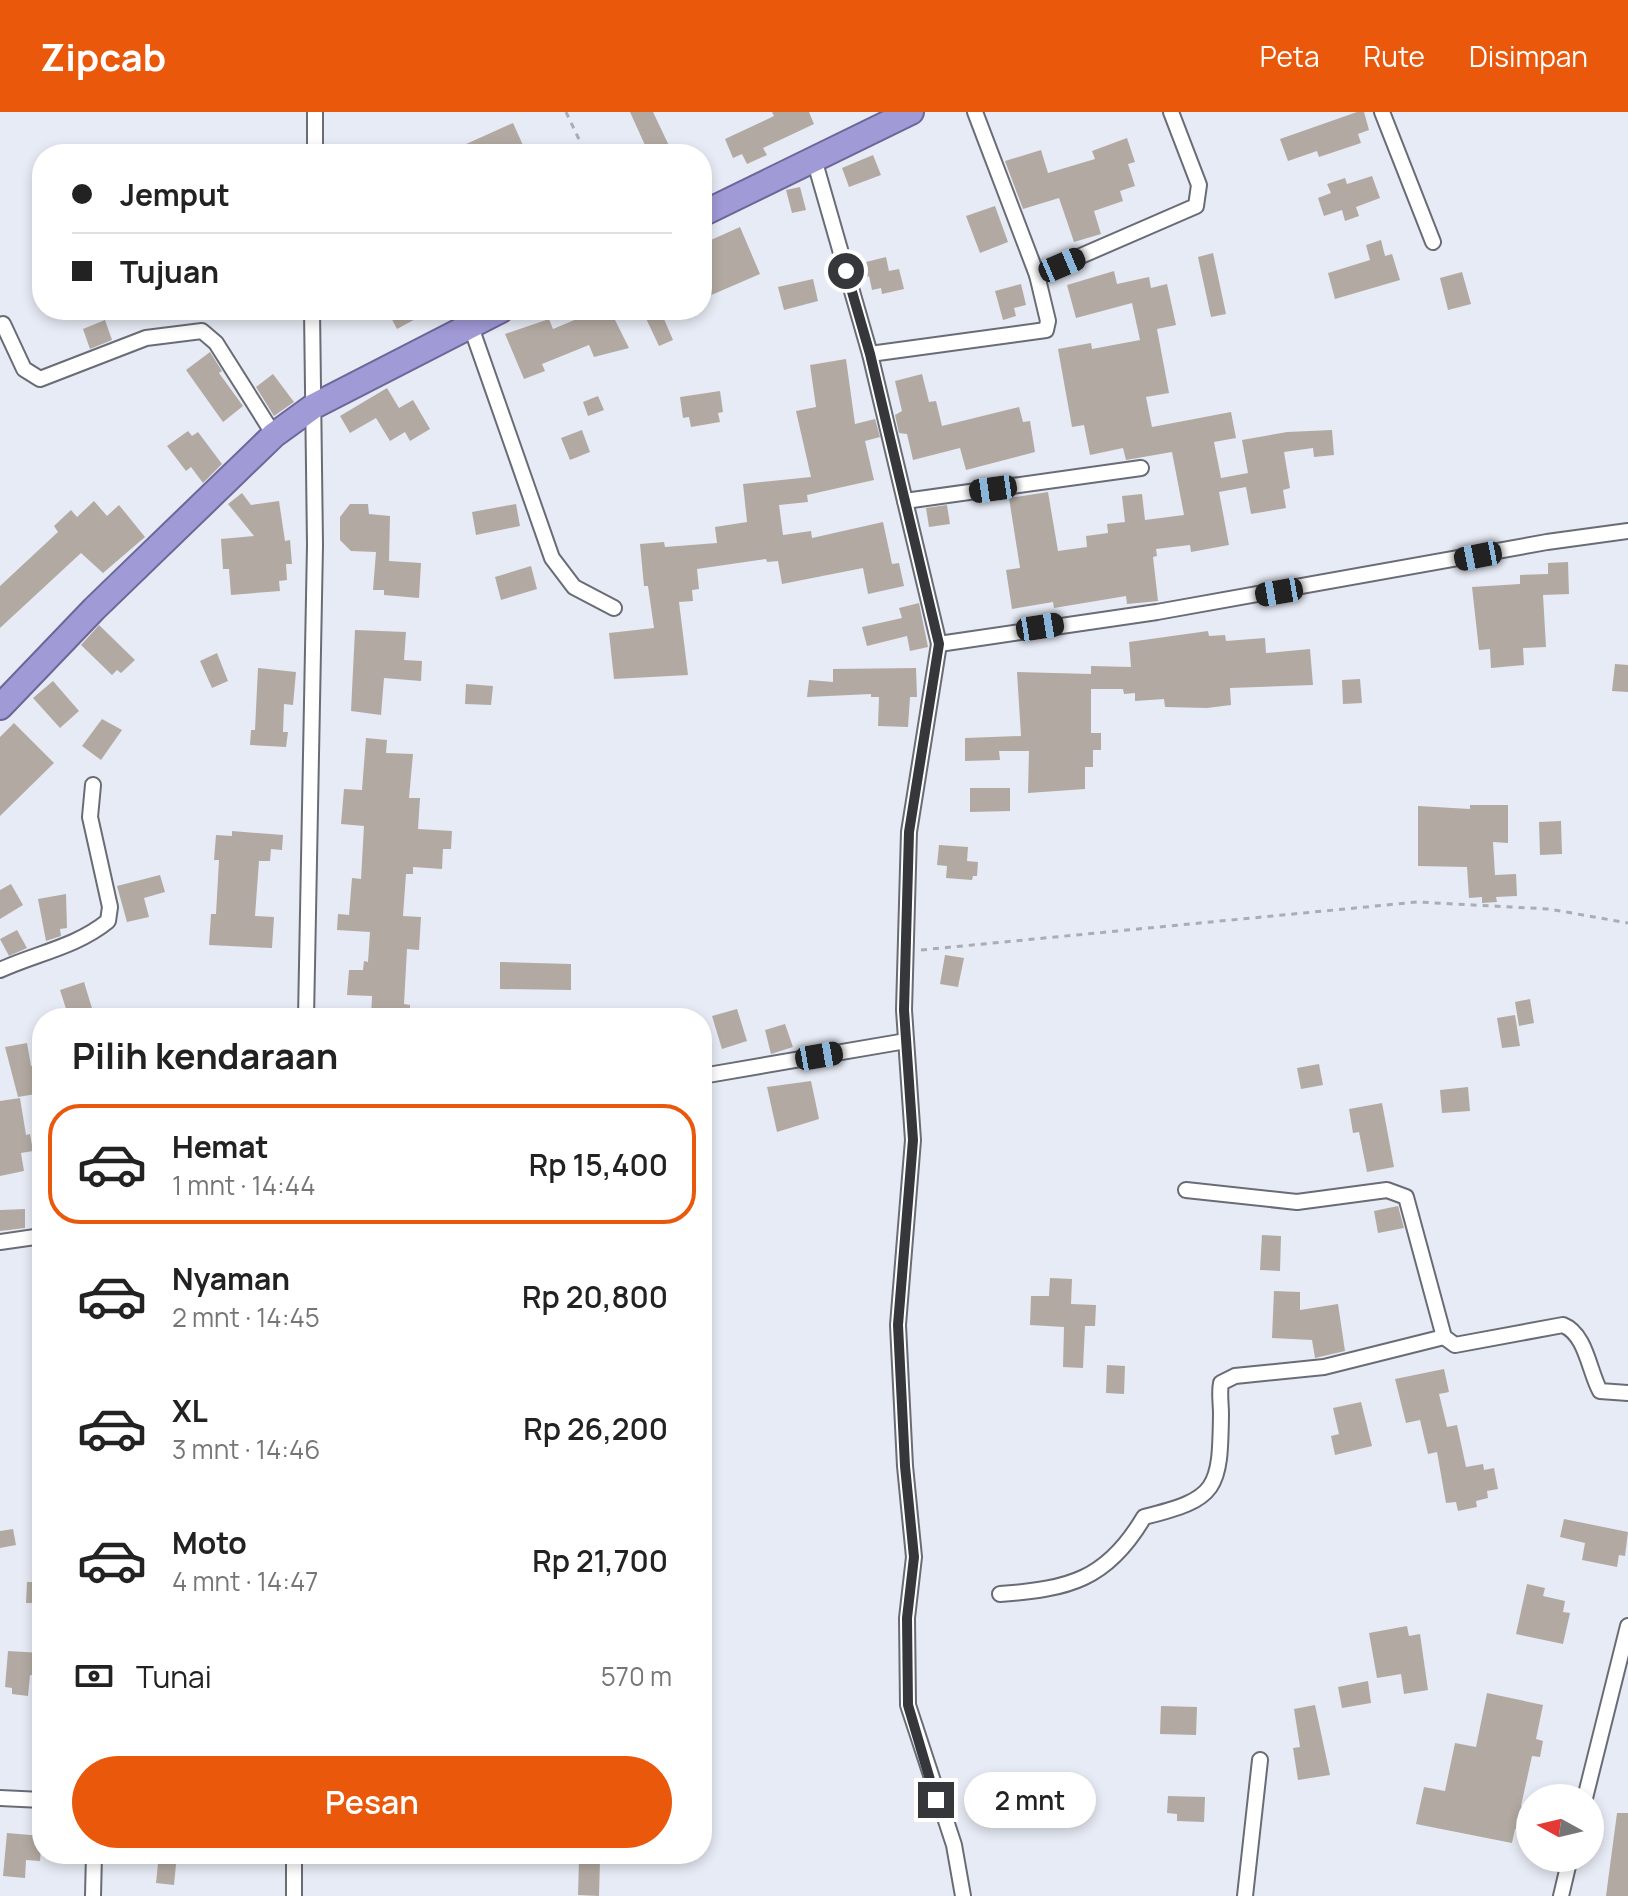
<!DOCTYPE html>
<html lang="id">
<meta charset="utf-8">
<style>
:root{--surface:#fff;--page:#f6f6f6;--text:#222;--muted:#767676;--line:#e0e0e0;--accent:#ea580c}
body{margin:0;font-family:Manrope,sans-serif;background:var(--page);color:var(--text);height:100vh;display:flex;flex-direction:column;font-size:30px;white-space:nowrap}
*{box-sizing:border-box;margin:0}
p{font-size:26px;color:var(--muted)}
.icon{flex:none;width:44px;height:44px;fill:none;stroke:currentColor;stroke-width:2;stroke-linecap:round;stroke-linejoin:round}
.map{position:relative;flex:1;overflow:hidden}
.details{position:absolute;left:32px;top:896px;width:680px;height:856px;display:flex;flex-direction:column;background:var(--surface);border-radius:32px;box-shadow:0 4px 12px #0003}
.details>*{flex:none}
.guide{position:absolute;left:32px;top:32px;width:680px;height:176px;border-radius:32px;box-shadow:0 4px 12px #0003;display:grid;align-content:center;height:176px;padding:0 40px;background:var(--surface)}
.needle{width:52px;rotate:278deg}
.buttons{position:absolute;left:1516px;top:1672px;display:grid;gap:16px}
.buttons a{display:grid;place-items:center;width:88px;height:88px;border-radius:50%;background:var(--surface);box-shadow:0 4px 12px #0003;font-size:40px}
.end{position:absolute;width:36px;height:36px;margin:-18px;border:10px solid #36373b;background:#fff;box-shadow:0 0 0 4px #fff}
.from{border-radius:50%}
.bubble{position:absolute;height:56px;border-radius:28px;background:var(--surface);box-shadow:0 4px 12px #0003;font-size:26px;font-weight:600;line-height:56px;text-align:center}
.car{position:absolute;width:24px;height:48px;margin:-24px -12px;border-radius:10px;box-shadow:0 0 6px 2px #0007;background:linear-gradient(#222 24%,#8ab4d8 0 40%,#222 0 76%,#8ab4d8 0 86%,#222 0)}
.guide b{display:flex;align-items:center;gap:28px;height:76px;font-size:30px}
.guide b+b{border-top:2px solid var(--line)}
.guide i{width:20px;height:20px;background:var(--text)}
ul{padding:0;list-style:none}
li{display:flex;align-items:center;gap:24px;height:120px;margin:0 16px 12px;padding:0 24px;border:4px solid transparent;border-radius:32px}
li div{flex:1}
li b{display:block;font-size:30px}
li em{font-style:normal;font-weight:600}
li.current{border-color:var(--accent)}
li>.icon{width:72px;height:72px;stroke-width:1.5}
h2{padding:0 40px;font-size:36px;line-height:96px}
.pay{display:flex;align-items:center;gap:20px;height:88px;padding:0 40px;font-size:30px}
.pay p{margin-inline-start:auto}
.action{display:flex;gap:16px;margin-top:auto;padding:16px 40px}
.action a{flex:1;height:92px;border-radius:48px;background:var(--accent);color:#fff;font-size:32px;font-weight:600;line-height:92px;text-align:center}
header{display:flex;align-items:center;gap:48px;box-sizing:border-box;height:112px;padding:0 40px;background:var(--accent);color:#fff}
header strong{font-size:38px}
nav{display:flex;gap:44px;margin-inline-start:auto;font-size:28px}
.map>svg:first-child{display:block}
.building{fill:#b2aaa2}
.lines{fill:none;stroke-linecap:round;stroke-linejoin:round}
.minor-casing{stroke:#696c75;stroke-width:18}
.trunk-casing{stroke:#6c6699;stroke-width:28}
.path{stroke:#aaadb5;stroke-width:3;stroke-dasharray:6 6;stroke-linecap:butt}
.minor{stroke:#fff;stroke-width:14}
.trunk{stroke:#a09ad6;stroke-width:24}
.route{stroke:#36373b;stroke-width:10}
</style>
<header>
<strong>Zipcab</strong>
<nav><a>Peta</a><a>Rute</a><a>Disimpan</a></nav>
</header>
<div class="map">
<svg width="1628" height="1784" viewBox="0 0 1628 1784">
<rect width="100%" height="100%" fill="#e7ebf5"/>
<g class="building">
<path d="M630 0H653L673 42H649Z"/>
<path d="M772 0H809L814 12 763 36 767 43 747 52 742 42 733 46 725 27 774 4Z"/>
<path d="M1357 0H1364L1369 18 1358 22 1361 31 1319 45 1317 39 1288 49 1280 27Z"/>
<path d="M513 11 527 42H444Z"/>
<path d="M1127 26 1135 50 1128 52 1135 74 1120 79 1123 89 1094 99 1101 122 1074 130 1059 86 1023 97 1005 49 1041 38 1048 61 1095 47 1092 39Z"/>
<path d="M873 43 881 63 849 75 842 56Z"/>
<path d="M1372 64 1380 86 1356 95 1359 104 1345 109 1342 98 1324 104 1318 86 1331 81 1327 72 1345 66 1347 72Z"/>
<path d="M800 75 806 98 792 101 786 78Z"/>
<path d="M995 94 1008 130 980 141 966 104Z"/>
<path d="M740 115 760 162 702 187V132Z"/>
<path d="M1381 128 1385 144 1392 142 1400 168 1335 187 1328 161 1370 148 1366 133Z"/>
<path d="M1213 141 1226 202 1211 205 1198 145Z"/>
<path d="M886 145 889 159 899 157 904 177 882 182 881 176 872 178 869 164 862 167 858 152Z"/>
<path d="M1114 159 1117 172 1149 165 1151 176 1167 172 1176 213 1157 217 1169 281 1146 285 1152 315 1231 300 1236 326 1214 330 1221 366 1248 361 1242 328 1287 320 1332 318 1334 343 1314 345 1313 336 1284 340 1290 376 1283 378 1286 396 1251 402 1246 375 1219 380 1229 433 1191 440 1190 433 1156 437 1157 444 1153 445 1158 489 1127 492 1126 484 1054 496 1053 490 1012 497 1006 458 1020 456 1009 386 1048 380 1058 439 1087 435 1086 424 1108 421 1107 412 1125 410 1122 384 1142 382 1145 408 1184 403 1172 340 1126 348 1123 336 1090 343 1084 313 1072 315 1058 237 1091 231 1092 237 1140 228 1132 191 1076 206 1067 173Z"/>
<path d="M1462 160 1471 192 1448 198 1440 166Z"/>
<path d="M813 167 818 189 784 198 778 175Z"/>
<path d="M1021 172 1026 193 1014 196 1016 204 1003 208 995 179Z"/>
<path d="M387 198H432L397 217Z"/>
<path d="M582 198H610L629 236 594 245 589 233 542 252 545 259 524 267 505 222 549 207 553 217 584 204Z"/>
<path d="M642 198H686L664 207 673 228 659 234Z"/>
<path d="M105 208 112 228 90 237 83 217Z"/>
<path d="M210 240 222 259 219 261 243 294 223 310 186 258Z"/>
<path d="M846 247 855 312 875 307 880 325 865 329 874 368 807 383 808 390 779 393 783 423 811 419 812 426 883 410 892 452 899 451 904 474 868 482 863 456 782 472 778 449 767 450 766 447 697 457 699 477 692 478 693 489 679 490 688 563 614 567 609 521 654 516 648 474H644L640 432 664 430 665 435 717 431 715 415 747 410 743 372 811 365 796 299 816 295 810 253Z"/>
<path d="M273 262 294 290 274 304 256 275Z"/>
<path d="M922 262 929 290 936 289 942 314 1019 295 1023 310 1030 309 1035 340 966 358 960 336 913 348 907 322 899 321 895 303 902 299 895 269Z"/>
<path d="M387 276 399 296 413 288 430 317 410 329 405 320 390 329 376 306 350 321 340 304Z"/>
<path d="M720 279 723 300 718 301 720 310 691 315 689 305 683 306 680 285Z"/>
<path d="M598 284 604 298 588 304 583 290Z"/>
<path d="M582 318 590 340 570 348 561 326Z"/>
<path d="M188 319 192 324 198 320 222 352 203 371 191 355 186 359 167 334Z"/>
<path d="M242 381 251 393 279 389 285 429 290 428 292 452H286L287 468 279 469 280 479 231 483 229 457H223L221 427 254 424 228 392Z"/>
<path d="M94 389 107 404 119 393 145 425 103 461 81 441 0 516V474L58 420 54 414 71 398 77 405Z"/>
<path d="M350 392H368L369 402 390 404 389 449 421 451 419 486 384 483V478H373L376 440 351 439 340 428V405Z"/>
<path d="M516 392 520 414 476 423 472 400Z"/>
<path d="M947 393 950 412 929 415 926 396Z"/>
<path d="M1568 450 1569 482 1543 483 1546 535 1523 536 1524 553 1491 556 1490 537 1479 538 1472 475 1520 472V463L1548 462V451Z"/>
<path d="M531 454 537 477 501 488 495 465Z"/>
<path d="M919 491 928 535 910 539 907 524 867 534 862 515 902 506 899 496Z"/>
<path d="M99 513 135 548 121 561 117 558 112 563 81 533Z"/>
<path d="M355 518 406 520 404 548 422 549 421 569 384 566 381 603 351 599Z"/>
<path d="M1208 519 1209 524 1225 523 1226 529 1265 526 1266 541 1310 537 1313 573 1230 576 1231 593 1207 596 1165 595 1164 587 1135 589V581L1124 582 1123 577H1091V621H1101V638H1093V655H1085V677L1028 681 1029 639H999L1000 648 965 649V626L1021 624 1017 560 1091 562V554L1131 555 1129 530Z"/>
<path d="M217 541 228 569 212 576 200 549Z"/>
<path d="M1615 552 1628 553V580L1612 579Z"/>
<path d="M258 556 296 560 293 593 284 592 283 620H288L286 635 250 633 251 618H255Z"/>
<path d="M916 556 917 585H910L908 615 878 614 879 585H871V582L807 585 809 568 833 570V557Z"/>
<path d="M1360 567 1362 591 1343 592 1342 568Z"/>
<path d="M53 569 79 599 60 616 33 586Z"/>
<path d="M466 572 493 574 491 593 465 592Z"/>
<path d="M102 607 122 618 101 648 82 634Z"/>
<path d="M14 611 54 651 0 704V625Z"/>
<path d="M366 626 387 628 386 641 413 642 409 686H420L418 717 452 719 451 737H443L442 757 413 755V762H406L403 804 421 805 419 838 407 837 404 892 410 893V906H371L372 884 347 883 349 858H363L364 849 368 850 370 820 337 818 338 802 349 803 352 766 361 767 364 714 341 712 344 677 362 678Z"/>
<path d="M970 676H1010V699L970 700Z"/>
<path d="M1470 693H1508V731L1493 730 1495 763 1516 762 1517 784 1496 785 1497 790 1482 791V785L1469 786 1467 755 1418 754V694L1470 697Z"/>
<path d="M1561 709 1562 742 1540 743 1539 710Z"/>
<path d="M232 719 283 723 282 738 271 737 270 749H259L255 804 274 805 272 836 209 833 211 802H216L219 748H214L216 723 232 724Z"/>
<path d="M939 733 968 735 967 749 978 750 977 764H973L972 768 946 766 947 754 937 753Z"/>
<path d="M160 763 165 780 144 786 149 805 127 810 117 774Z"/>
<path d="M11 772 23 793 0 807V778Z"/>
<path d="M66 782 67 816 60 817 61 824 46 829 38 787Z"/>
<path d="M17 818 27 836 9 844 0 827Z"/>
<path d="M945 843 964 846 958 875 940 872Z"/>
<path d="M500 850 571 852V878L500 877Z"/>
<path d="M84 870 94 903 69 906 60 878Z"/>
<path d="M1530 887 1534 911 1519 914 1515 890Z"/>
<path d="M737 897 747 929 722 937 712 904Z"/>
<path d="M1515 903 1520 934 1502 936 1497 906Z"/>
<path d="M785 912 793 935 771 942 765 918Z"/>
<path d="M27 931 31 954 42 952V981L18 985 5 935Z"/>
<path d="M1319 952 1323 973 1301 977 1297 956Z"/>
<path d="M811 969 819 1007 777 1020 767 975Z"/>
<path d="M1468 975 1470 999 1442 1001 1440 978Z"/>
<path d="M20 986 26 1023 30 1022 33 1039 21 1041 24 1059 0 1064V989Z"/>
<path d="M1382 991 1394 1055 1367 1060 1359 1020 1353 1021 1349 997Z"/>
<path d="M1398 1094 1404 1116 1378 1121 1374 1099Z"/>
<path d="M25 1097V1116L0 1119V1098Z"/>
<path d="M1262 1123 1281 1124 1280 1159 1260 1158Z"/>
<path d="M1050 1166 1072 1167 1071 1192 1096 1193 1095 1214H1085L1083 1256 1063 1255 1064 1215 1030 1213 1031 1184H1049Z"/>
<path d="M1274 1179 1300 1180V1198L1338 1192 1345 1239 1315 1246 1312 1228 1272 1226Z"/>
<path d="M1107 1253 1125 1254 1124 1282 1106 1281Z"/>
<path d="M1444 1257 1449 1280 1439 1282 1447 1315 1457 1313 1466 1355 1483 1352 1484 1358 1494 1356 1498 1377 1487 1379 1488 1386 1476 1389 1477 1395 1458 1399 1456 1390 1446 1391 1437 1340 1428 1342 1420 1308 1406 1311 1395 1267Z"/>
<path d="M1361 1290 1372 1334 1335 1343 1331 1324 1339 1322 1333 1296Z"/>
<path d="M1564 1407 1628 1420 1625 1444 1619 1443 1617 1455 1582 1448 1585 1431 1560 1425Z"/>
<path d="M13 1417 16 1433 0 1436V1419Z"/>
<path d="M27 1470H42V1491H26Z"/>
<path d="M1527 1472 1545 1476 1543 1484 1565 1489 1563 1500 1570 1501 1563 1532 1516 1522Z"/>
<path d="M1407 1514 1409 1524 1420 1522 1428 1578 1404 1582 1401 1562 1377 1566 1369 1521Z"/>
<path d="M8 1539 42 1541V1564L30 1563 28 1584 12 1582V1576L5 1575Z"/>
<path d="M1368 1569 1371 1591 1342 1596 1338 1575Z"/>
<path d="M1487 1581 1543 1593 1536 1627 1543 1629 1540 1645 1532 1644 1521 1694 1528 1695 1524 1718 1515 1717 1512 1731 1416 1712 1424 1675 1445 1679 1455 1631 1476 1635Z"/>
<path d="M1315 1593 1330 1663 1298 1668 1293 1636 1300 1635 1294 1597Z"/>
<path d="M1161 1594 1197 1595 1196 1623 1160 1622Z"/>
<path d="M1168 1684 1205 1685 1204 1710 1177 1709V1702L1167 1701Z"/>
<path d="M1617 1701H1628V1784H1606Z"/>
<path d="M7 1721 42 1724 40 1749 26 1748 25 1766 3 1764Z"/>
<path d="M159 1742H177L174 1773 156 1771Z"/>
<path d="M579 1747 600 1748 599 1784 578 1783Z"/>
</g>
<g class="lines">
<g class="minor-casing">
<g id="minor">
<path d="M315 0V42"/>
<path d="M975 0 1037 163 1196 94 1199 73 1171 0"/>
<path d="M1382 0 1433 130"/>
<path d="M814 47 870 242 939 532 1157 500 1547 430 1628 419"/>
<path d="M3 212 24 257 40 267 146 226 202 219 216 231 274 323"/>
<path d="M470 212 552 446 574 475 614 496"/>
<path d="M870 242 1046 218 1048 209 1037 163"/>
<path d="M905 389 1141 356"/>
<path d="M939 532 909 720 904 898 913 1028 898 1213 905 1354 914 1445 907 1506 908 1593 954 1733 963 1784"/>
<path d="M0 858C37 841 76 835 108 809L110 795 90 705 93 673"/>
<path d="M306 906 315 433 312 198"/>
<path d="M702 964 906 929"/>
<path d="M1186 1078 1297 1090 1387 1078 1406 1085 1444 1225 1455 1233 1563 1213C1586 1222 1589 1259 1600 1279L1628 1281"/>
<path d="M0 1130 42 1124"/>
<path d="M1000 1482C1069 1477 1107 1468 1144 1405 1218 1387 1220 1377 1221 1302 1221 1291 1219 1281 1221 1271L1235 1264 1324 1255 1444 1225"/>
<path d="M0 1686 42 1688"/>
<path d="M1585 1686 1628 1514"/>
<path d="M93 1784 94 1742"/>
<path d="M294 1784V1742"/>
<path d="M1245 1784 1260 1648"/>
<path d="M1561 1784 1570 1746"/>
</g>
</g>
<g class="trunk-casing">
<g id="trunk">
<path d="M702 102 911 0"/>
<path d="M0 595 94 497 274 323 314 294 501 198"/>
</g>
</g>
<g class="path">
<path d="M566 0 586 42"/>
<path d="M921 838 1417 790 1549 797 1628 811"/>
</g>
<use href="#minor" class="minor"/>
<use href="#trunk" class="trunk"/>
</g>
<g class="lines">
<path class="route" d="M846 159 870 242 939 532 909 720 904 898 913 1028 898 1213 905 1354 914 1445 907 1506 908 1593 936 1688"/>
</g>
</svg>
<div class="buttons">
<a><svg class="needle" viewBox="-14 -14 28 28"><path d="M0-13l5 13h-10z" fill="#e53935"/><path d="M0 13l5-13h-10z" fill="#767676"/></svg></a>
</div>
<i class="end from" style="left:846px;top:159px"></i>
<i class="end" style="left:936px;top:1688px"></i>
<div class="bubble" style="left:964px;top:1660px;width:132px">2 mnt</div>
<i class="car" style="left:1062px;top:153px;rotate:67deg"></i>
<i class="car" style="left:993px;top:377px;rotate:262deg"></i>
<i class="car" style="left:1478px;top:444px;rotate:259deg"></i>
<i class="car" style="left:1279px;top:480px;rotate:260deg"></i>
<i class="car" style="left:1040px;top:515px;rotate:81deg"></i>
<i class="car" style="left:819px;top:944px;rotate:80deg"></i>
<div class="guide">
<b><i class="from"></i>Jemput</b>
<b><i></i>Tujuan</b>
</div>
<section class="details">
<h2>Pilih kendaraan</h2>
<ul>
<li class="current"><svg class="icon" aria-label="car" viewBox="0 0 24 24"><path d="M5 17H2v-5l4-1 3-4h7l3 4 3 1v5h-3M9 17h6M6 11h13"/><circle cx="7" cy="17" r="2"/><circle cx="17" cy="17" r="2"/></svg><div><b>Hemat</b><p>1 mnt · 14:44</p></div><em>Rp 15,400</em></li>
<li><svg class="icon" aria-label="car" viewBox="0 0 24 24"><path d="M5 17H2v-5l4-1 3-4h7l3 4 3 1v5h-3M9 17h6M6 11h13"/><circle cx="7" cy="17" r="2"/><circle cx="17" cy="17" r="2"/></svg><div><b>Nyaman</b><p>2 mnt · 14:45</p></div><em>Rp 20,800</em></li>
<li><svg class="icon" aria-label="car" viewBox="0 0 24 24"><path d="M5 17H2v-5l4-1 3-4h7l3 4 3 1v5h-3M9 17h6M6 11h13"/><circle cx="7" cy="17" r="2"/><circle cx="17" cy="17" r="2"/></svg><div><b>XL</b><p>3 mnt · 14:46</p></div><em>Rp 26,200</em></li>
<li><svg class="icon" aria-label="car" viewBox="0 0 24 24"><path d="M5 17H2v-5l4-1 3-4h7l3 4 3 1v5h-3M9 17h6M6 11h13"/><circle cx="7" cy="17" r="2"/><circle cx="17" cy="17" r="2"/></svg><div><b>Moto</b><p>4 mnt · 14:47</p></div><em>Rp 21,700</em></li>
</ul>
<div class="pay"><svg class="icon" aria-label="cash" viewBox="0 0 24 24"><path d="M3 7h18v10H3z"/><circle cx="12" cy="12" r="2"/></svg>Tunai<p>570 m</p></div>
<div class="action"><a>Pesan</a></div>
</section>
</div>
